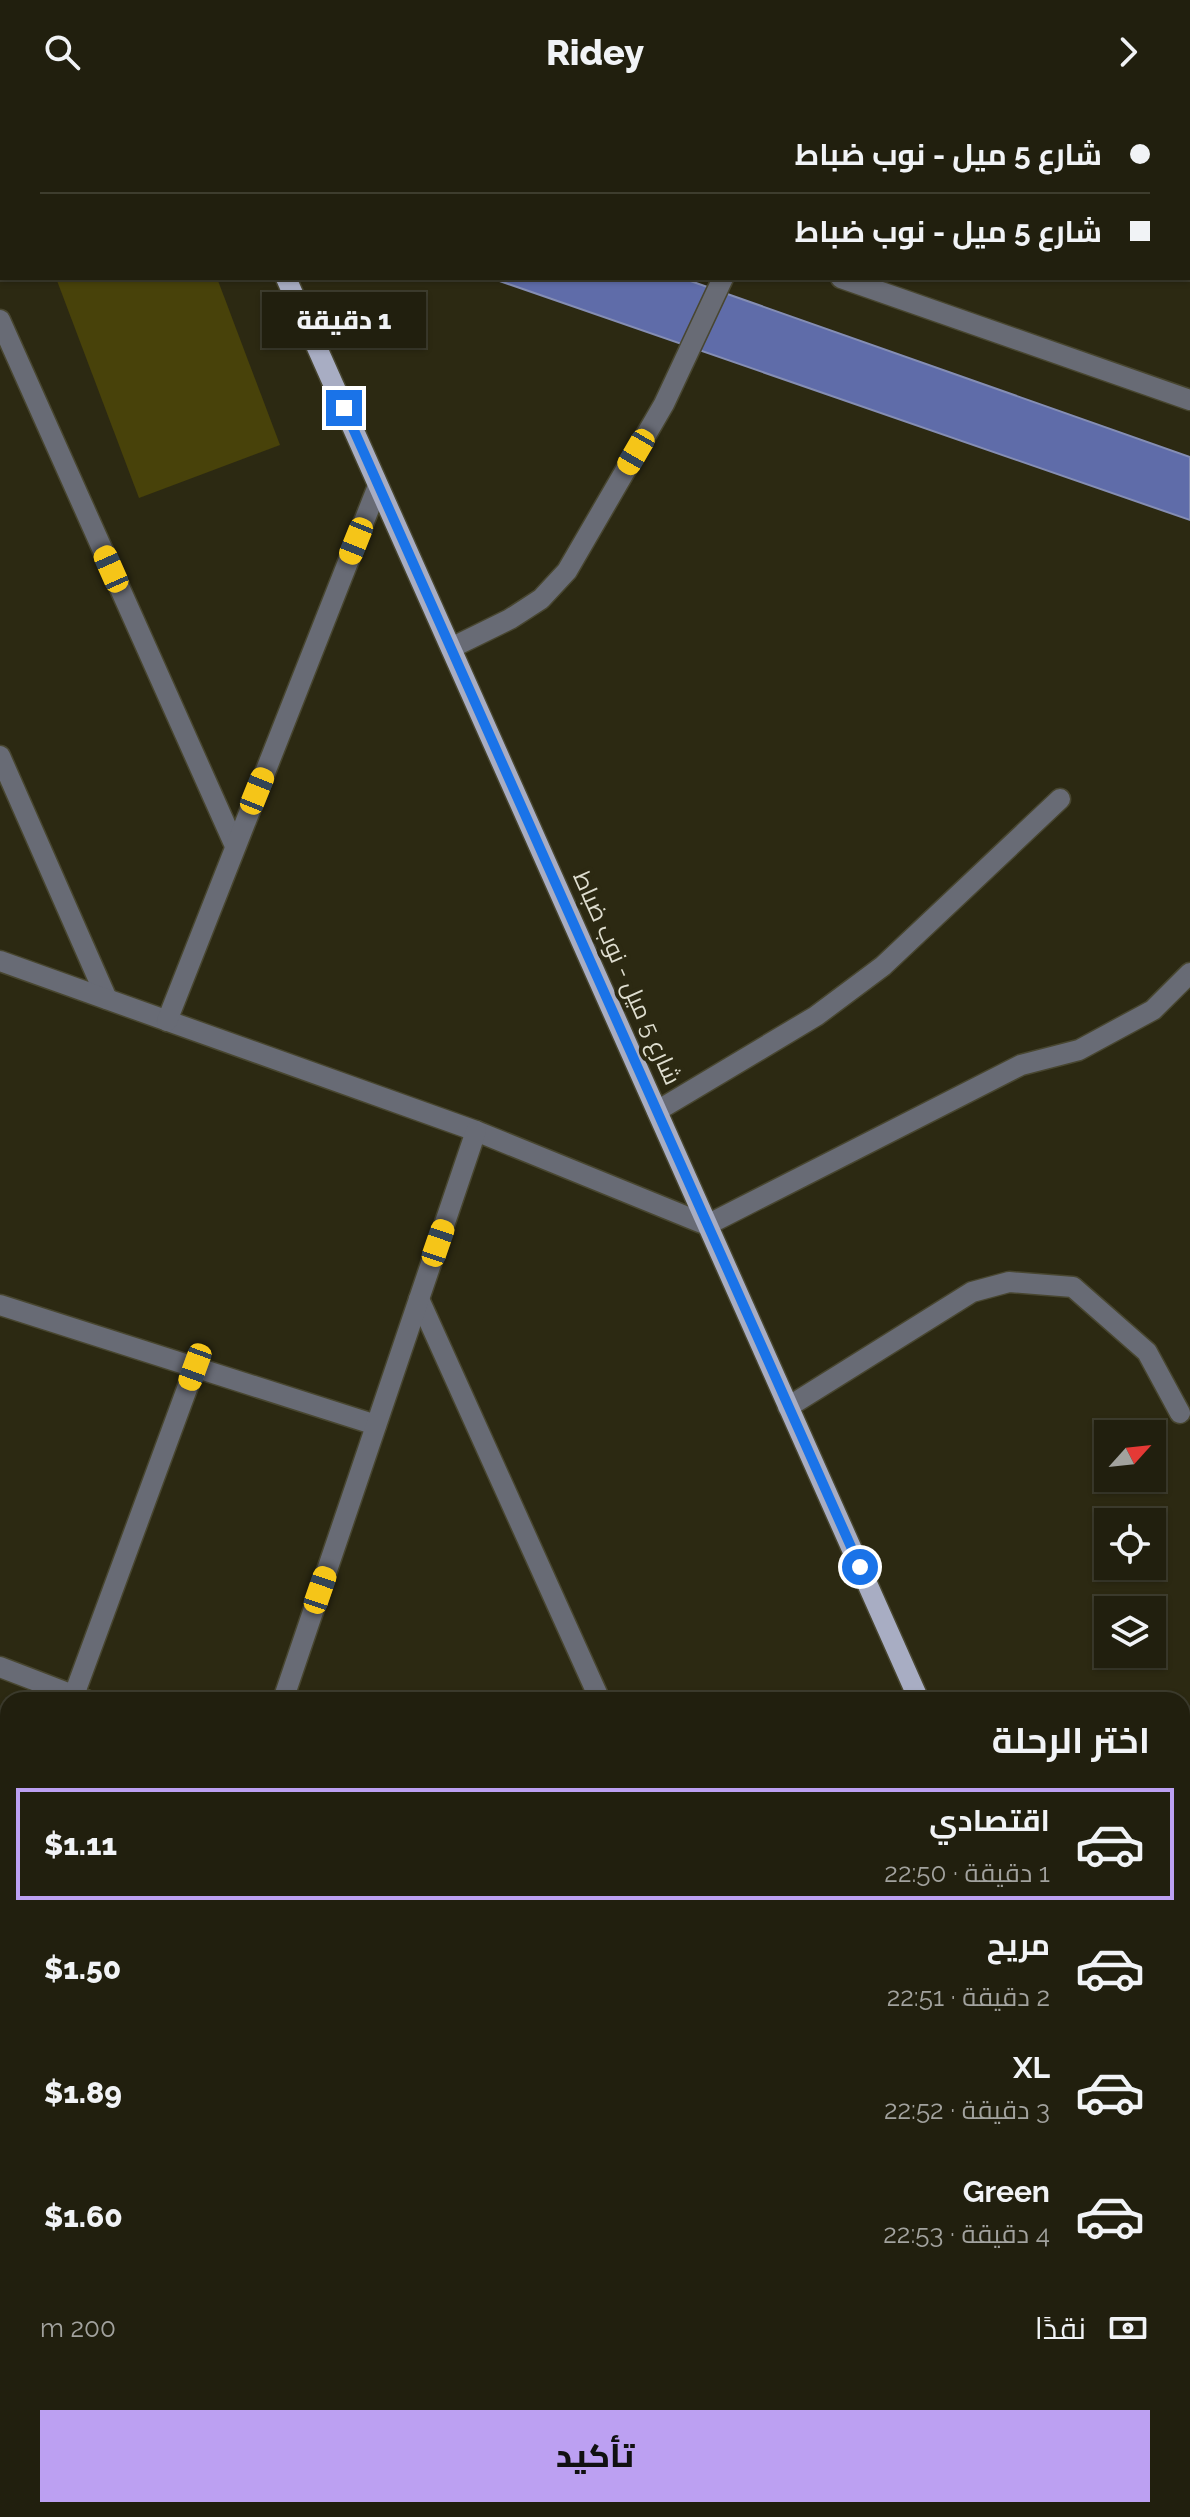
<!DOCTYPE html>
<html lang="ar">
<meta charset="utf-8">
<style>
:root{--surface:#211f0e;--page:#2d2c1c;--text:#f1f3f6;--muted:#a2a29e;--line:#3e3d2e;--accent:#bca0f2}
body{margin:0;font-family:Raleway,Cairo,sans-serif;background:var(--page);color:var(--text);direction:rtl;height:100vh;display:flex;flex-direction:column;font-size:30px;white-space:nowrap}
*{box-sizing:border-box;margin:0}
p{font-size:26px;color:var(--muted)}
.icon{flex:none;width:44px;height:44px;fill:none;stroke:currentColor;stroke-width:2;stroke-linecap:round;stroke-linejoin:round}
.map{position:relative;flex:1;overflow:hidden;direction:ltr}
.panel{position:absolute;left:0px;top:1588px;width:1190px;height:826px;display:flex;flex-direction:column;background:var(--surface);border-radius:24px 24px 0 0;box-shadow:0 2px 6px #0004,0 0 0 2px var(--line);direction:rtl}
.panel>*{flex:none}
.guide{position:absolute;left:0px;top:0px;width:1190px;height:176px;box-shadow:0 2px 6px #0004,0 0 0 2px var(--line);direction:rtl;display:grid;align-content:center;height:176px;padding:0 40px;background:var(--surface)}
.needle{width:52px;rotate:63deg}
.fabs{position:absolute;left:1094px;top:1316px;display:grid;gap:16px}
.fabs a{display:grid;place-items:center;width:72px;height:72px;border-radius:0px;background:var(--surface);box-shadow:0 2px 6px #0004,0 0 0 2px var(--line);font-size:40px}
.end{position:absolute;width:36px;height:36px;margin:-18px;border:10px solid #1a73e8;background:#fff;box-shadow:0 0 0 4px #fff}
.from{border-radius:50%}
.bubble{position:absolute;height:56px;border-radius:0px;background:var(--surface);box-shadow:0 2px 6px #0004,0 0 0 2px var(--line);font-size:26px;font-weight:800;line-height:56px;text-align:center;direction:rtl}
.car{position:absolute;width:24px;height:48px;margin:-24px -12px;border-radius:10px;box-shadow:0 0 6px 2px #0007;background:linear-gradient(#f5c518 24%,#345 0 40%,#f5c518 0 76%,#345 0 86%,#f5c518 0)}
.guide b{display:flex;align-items:center;gap:28px;height:76px;font-size:30px}
.guide b+b{border-top:2px solid var(--line)}
.guide i{width:20px;height:20px;background:var(--text)}
ul{padding:0;list-style:none}
li{display:flex;align-items:center;gap:24px;height:112px;margin:0 16px 12px;padding:0 24px;border:4px solid transparent;border-radius:0px}
li div{flex:1}
li b{display:block;font-size:30px}
li em{font-style:normal;font-weight:800}
li.current{border-color:var(--accent)}
li>.icon{width:72px;height:72px;stroke-width:1.5}
h2{padding:0 40px;font-size:36px;line-height:96px}
.pay{display:flex;align-items:center;gap:20px;height:88px;padding:0 40px;font-size:30px}
.pay p{margin-inline-start:auto}
.primary-button{display:flex;gap:16px;margin-top:auto;padding:16px 40px}
.primary-button a{flex:1;height:92px;border-radius:0px;background:var(--accent);color:#111;font-size:32px;font-weight:800;line-height:92px;text-align:center}
header{display:flex;justify-content:space-between;align-items:center;height:104px;padding:0 40px;background:var(--surface);font-size:36px;font-weight:800}
.map>svg:first-child{display:block}
.green{fill:#48420a}
.water{fill:#5f6ca9;stroke:#858eb4;stroke-width:2}
.lines{fill:none;stroke-linecap:round;stroke-linejoin:round}
.minor-casing{stroke:#484630;stroke-width:23}
.major-casing{stroke:#484630;stroke-width:23}
.minor{stroke:#686b75;stroke-width:20}
.major{stroke:#a8adc3;stroke-width:20}
.route{stroke:#1a73e8;stroke-width:10}
.labels{text-anchor:middle;stroke-width:8;stroke-linejoin:round;paint-order:stroke}
.street-label{font-size:24px;fill:#deddcf;stroke:#2c2912}
</style>
<header><svg class="icon" aria-label="forward" viewBox="0 0 24 24"><path d="M9 5l7 7-7 7"/></svg>Ridey<svg class="icon" aria-label="search" viewBox="0 0 24 24"><circle cx="10" cy="10" r="6"/><path d="M15 15l6 6"/></svg></header>
<div class="map">
<svg width="1190" height="2413" viewBox="0 0 1190 2413">
<rect width="100%" height="100%" fill="#2c2912"/>
<path class="green" d="M56 174H217L280 341 139 394Z"/>
<path class="water" d="M491 174H682L1190 353V416Z"/>
<g class="lines">
<g class="minor-casing">
<g id="minor">
<path d="M1134 0 1140 2"/>
<path d="M790 2 791 0"/>
<path d="M1188 19H1190"/>
<path d="M841 174 1190 296"/>
<path d="M0 216 235 742"/>
<path d="M451 544 510 515 541 495 567 467 664 300 723 174"/>
<path d="M0 652 107 895"/>
<path d="M0 857 476 1027 707 1121 1021 961 1079 946 1153 906 1190 869"/>
<path d="M167 917 378 382"/>
<path d="M657 1007 816 912 883 862 1060 695"/>
<path d="M419 1195 600 1596"/>
<path d="M0 1201 376 1321"/>
<path d="M788 1303 972 1188 1009 1178 1073 1183 1147 1248 1180 1309"/>
<path d="M0 1563 86 1596"/>
<path d="M74 1591 195 1263"/>
<path d="M283 1596 476 1027"/>
<path d="M0 2097 8 2099"/>
<path d="M967 2406 970 2413"/>
<path d="M3 2413 8 2398"/>
<path d="M324 2413 327 2406"/>
<path d="M645 2413 647 2406"/>
</g>
</g>
<g class="major-casing">
<g id="major">
<path d="M208 0 209 2"/>
<path d="M286 174 919 1596"/>
<path d="M1182 2184 1190 2202"/>
</g>
</g>
<use href="#minor" class="minor"/>
<use href="#major" class="major"/>
</g>
<g class="lines">
<path class="route" d="M344 304 860 1463"/>
</g>
<g class="labels">
<g class="street-label">
<text transform="translate(627 874) rotate(66)" y="8">شارع 5 ميل - نوب ضباط</text>
</g>
</g>
</svg>
<div class="fabs">
<a><svg class="needle" viewBox="-14 -14 28 28"><path d="M0-13l5 13h-10z" fill="#e53935"/><path d="M0 13l5-13h-10z" fill="#a2a29e"/></svg></a>
<a><svg class="icon" aria-label="locate" viewBox="0 0 24 24"><circle cx="12" cy="12" r="6"/><path d="M12 2v4M12 18v4M2 12h4M18 12h4"/></svg></a>
<a><svg class="icon" aria-label="layers" viewBox="0 0 24 24"><path d="M12 4l9 5-9 5-9-5zM3 14l9 5 9-5"/></svg></a>
</div>
<i class="end from" style="left:860px;top:1463px"></i>
<i class="end" style="left:344px;top:304px"></i>
<div class="bubble" style="left:262px;top:188px;width:164px">1 دقيقة</div>
<i class="car" style="left:636px;top:348px;rotate:210deg"></i>
<i class="car" style="left:356px;top:437px;rotate:202deg"></i>
<i class="car" style="left:111px;top:465px;rotate:336deg"></i>
<i class="car" style="left:257px;top:687px;rotate:22deg"></i>
<i class="car" style="left:438px;top:1139px;rotate:19deg"></i>
<i class="car" style="left:195px;top:1263px;rotate:200deg"></i>
<i class="car" style="left:320px;top:1486px;rotate:19deg"></i>
<div class="guide">
<b><i class="from"></i>شارع 5 ميل - نوب ضباط</b>
<b><i></i>شارع 5 ميل - نوب ضباط</b>
</div>
<section class="panel">
<h2>اختر الرحلة</h2>
<ul>
<li class="current"><svg class="icon" aria-label="car" viewBox="0 0 24 24"><path d="M5 17H2v-5l4-1 3-4h7l3 4 3 1v5h-3M9 17h6M6 11h13"/><circle cx="7" cy="17" r="2"/><circle cx="17" cy="17" r="2"/></svg><div><b>اقتصادي</b><p>1 دقيقة · 22:50</p></div><em>$1.11</em></li>
<li><svg class="icon" aria-label="car" viewBox="0 0 24 24"><path d="M5 17H2v-5l4-1 3-4h7l3 4 3 1v5h-3M9 17h6M6 11h13"/><circle cx="7" cy="17" r="2"/><circle cx="17" cy="17" r="2"/></svg><div><b>مريح</b><p>2 دقيقة · 22:51</p></div><em>$1.50</em></li>
<li><svg class="icon" aria-label="car" viewBox="0 0 24 24"><path d="M5 17H2v-5l4-1 3-4h7l3 4 3 1v5h-3M9 17h6M6 11h13"/><circle cx="7" cy="17" r="2"/><circle cx="17" cy="17" r="2"/></svg><div><b>XL</b><p>3 دقيقة · 22:52</p></div><em>$1.89</em></li>
<li><svg class="icon" aria-label="car" viewBox="0 0 24 24"><path d="M5 17H2v-5l4-1 3-4h7l3 4 3 1v5h-3M9 17h6M6 11h13"/><circle cx="7" cy="17" r="2"/><circle cx="17" cy="17" r="2"/></svg><div><b>Green</b><p>4 دقيقة · 22:53</p></div><em>$1.60</em></li>
</ul>
<div class="pay"><svg class="icon" aria-label="cash" viewBox="0 0 24 24"><path d="M3 7h18v10H3z"/><circle cx="12" cy="12" r="2"/></svg>نقدًا<p>200 m</p></div>
<div class="primary-button"><a>تأكيد</a></div>
</section>
</div>
